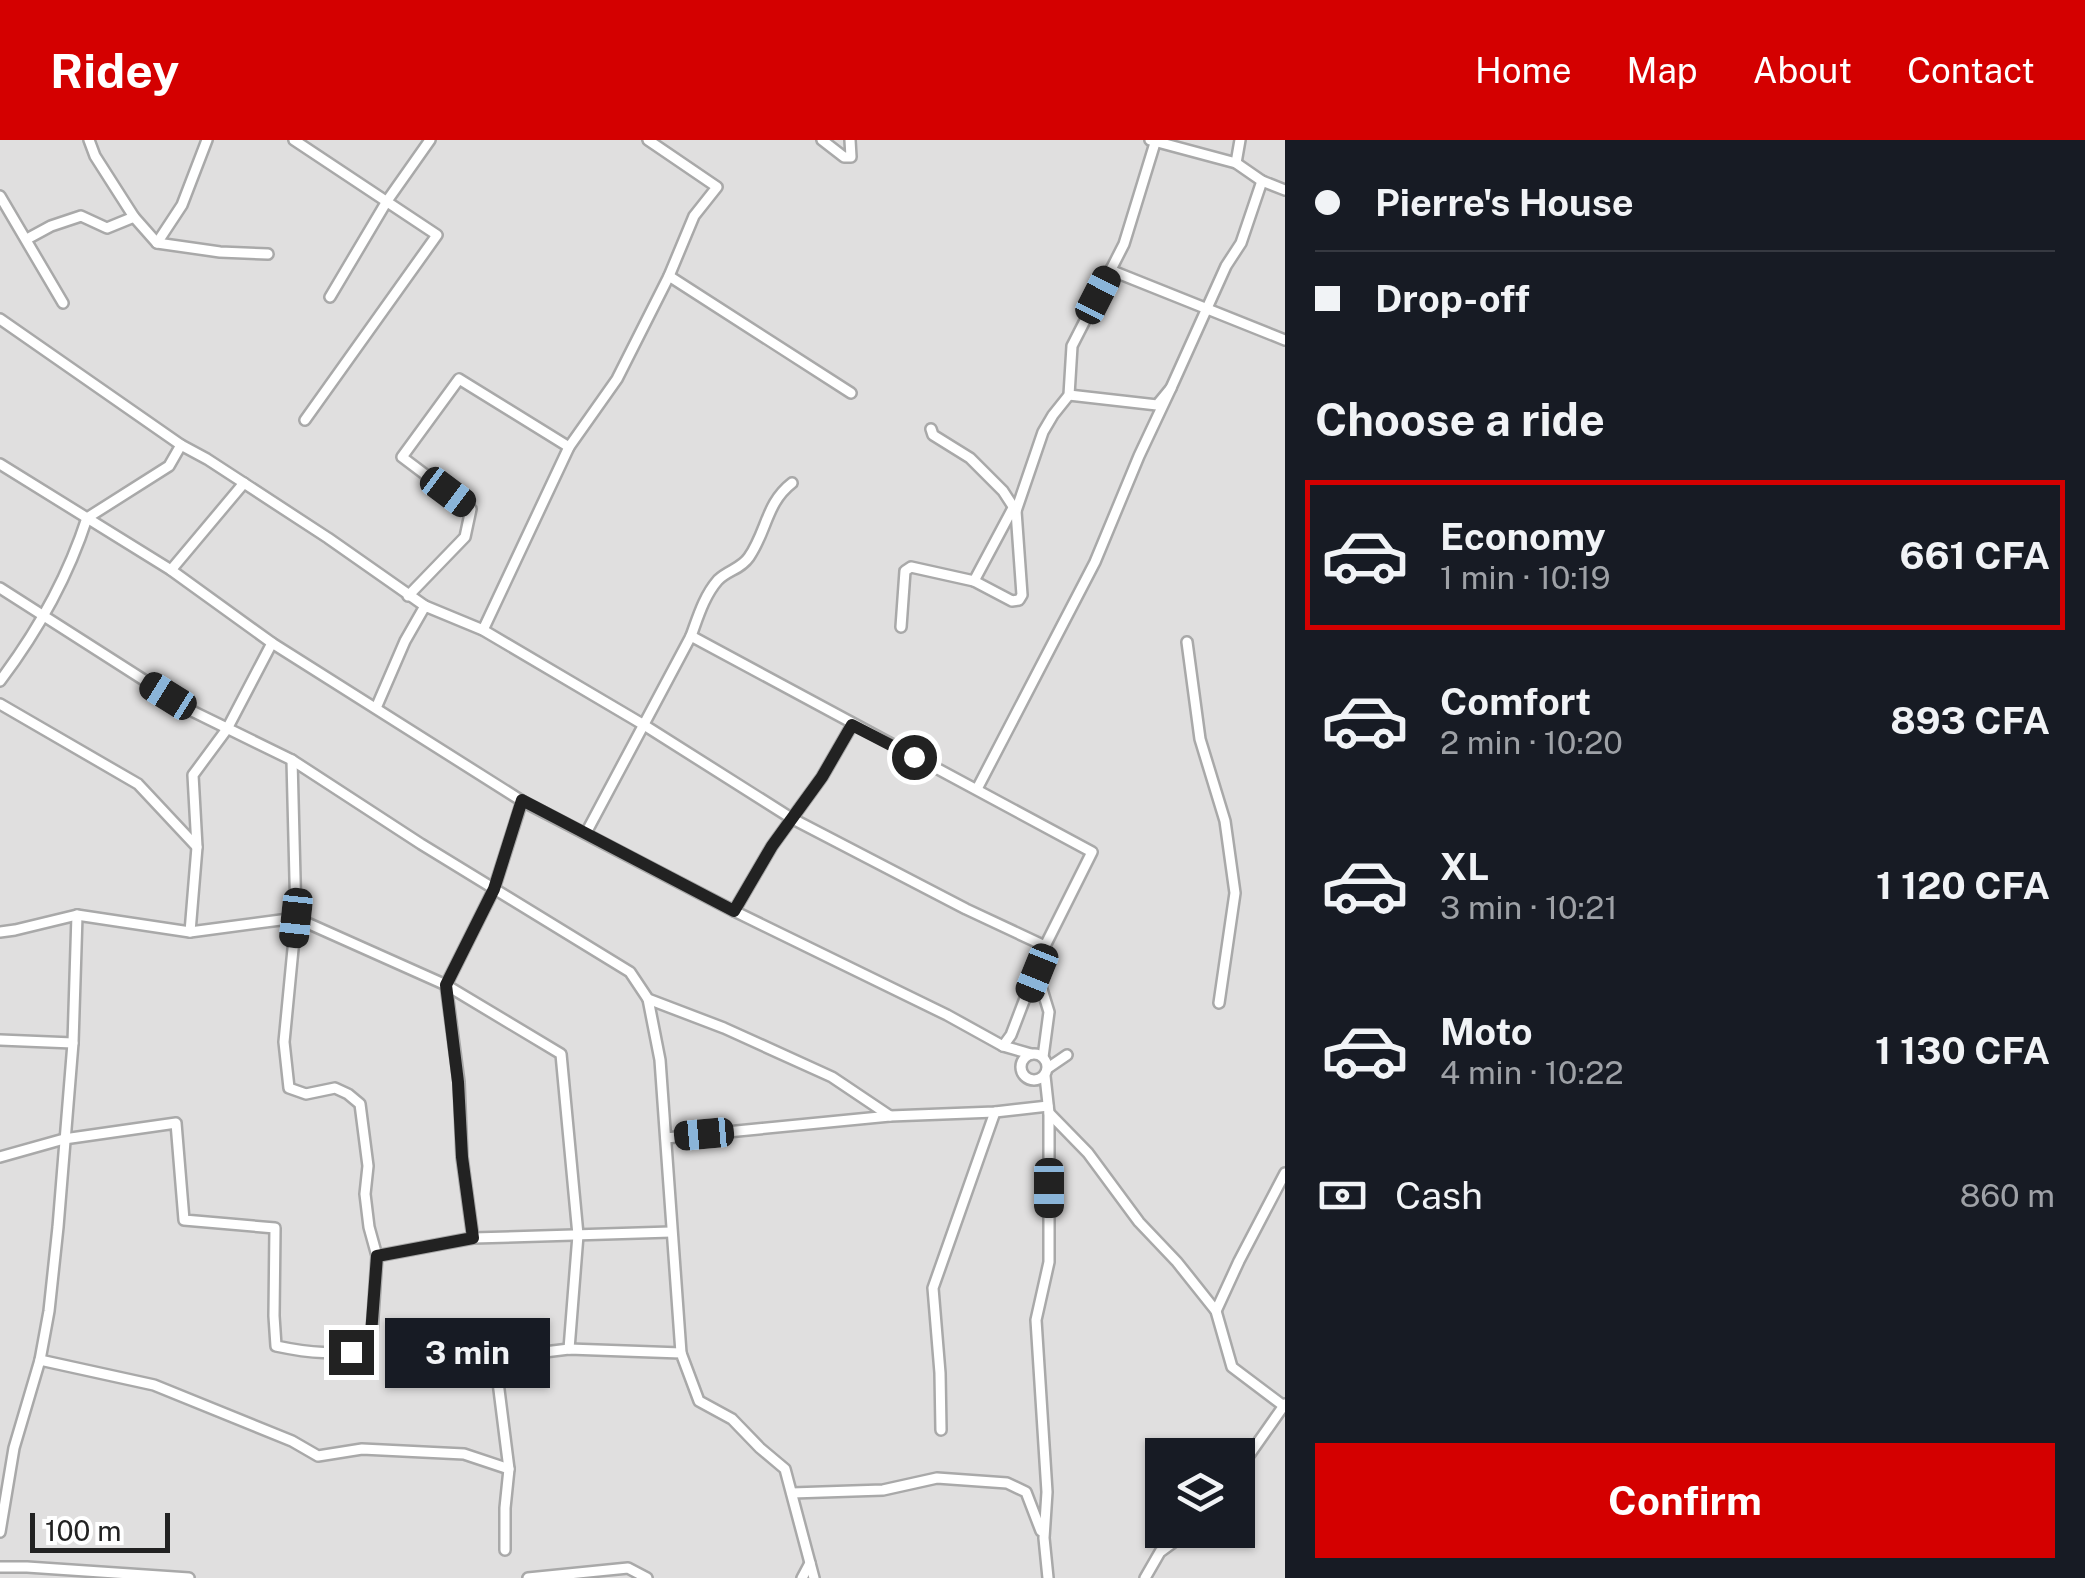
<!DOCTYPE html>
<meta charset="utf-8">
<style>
:root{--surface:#171b24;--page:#242831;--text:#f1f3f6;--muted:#9ea1a6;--line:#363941;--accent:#d40000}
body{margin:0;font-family:"Public Sans",sans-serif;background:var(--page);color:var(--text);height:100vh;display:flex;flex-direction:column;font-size:38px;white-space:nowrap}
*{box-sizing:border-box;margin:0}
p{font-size:32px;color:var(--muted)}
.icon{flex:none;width:55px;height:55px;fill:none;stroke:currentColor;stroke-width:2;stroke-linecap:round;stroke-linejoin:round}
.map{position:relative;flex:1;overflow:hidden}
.sheet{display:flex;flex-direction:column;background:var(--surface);width:800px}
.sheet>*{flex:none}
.guide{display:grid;align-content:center;height:220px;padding:0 30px;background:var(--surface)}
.fabs{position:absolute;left:1145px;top:1298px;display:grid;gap:20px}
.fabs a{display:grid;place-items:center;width:110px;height:110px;border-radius:0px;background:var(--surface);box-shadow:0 2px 8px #0004;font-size:50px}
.scale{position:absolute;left:30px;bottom:25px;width:140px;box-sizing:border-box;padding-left:10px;border:5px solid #222;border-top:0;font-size:28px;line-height:35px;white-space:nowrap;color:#222;-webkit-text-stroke:8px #fff;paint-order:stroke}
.end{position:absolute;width:45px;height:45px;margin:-22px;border:12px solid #222;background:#fff;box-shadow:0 0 0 5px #fff}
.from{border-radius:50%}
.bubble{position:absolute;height:70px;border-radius:0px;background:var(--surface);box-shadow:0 2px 8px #0004;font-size:32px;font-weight:700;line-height:70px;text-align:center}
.car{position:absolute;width:30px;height:60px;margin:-30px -15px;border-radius:12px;box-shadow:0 0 8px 2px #0007;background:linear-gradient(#222 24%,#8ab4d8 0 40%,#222 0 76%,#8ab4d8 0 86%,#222 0)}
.guide b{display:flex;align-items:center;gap:35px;height:95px;font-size:38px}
.guide b+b{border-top:2px solid var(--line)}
.guide i{width:25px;height:25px;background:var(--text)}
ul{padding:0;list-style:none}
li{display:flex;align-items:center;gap:30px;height:150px;margin:0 20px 15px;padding:0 10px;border:5px solid transparent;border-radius:0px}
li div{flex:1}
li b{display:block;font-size:38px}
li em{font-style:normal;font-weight:700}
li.selected{border-color:var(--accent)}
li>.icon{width:90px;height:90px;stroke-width:1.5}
h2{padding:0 30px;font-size:45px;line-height:120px}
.pay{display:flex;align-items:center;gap:25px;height:110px;padding:0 30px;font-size:38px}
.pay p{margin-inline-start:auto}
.action{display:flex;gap:20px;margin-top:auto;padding:20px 30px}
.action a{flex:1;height:115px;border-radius:0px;background:var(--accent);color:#fff;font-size:40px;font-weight:700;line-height:115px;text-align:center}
header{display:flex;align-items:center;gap:60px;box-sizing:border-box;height:140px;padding:0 50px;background:var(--accent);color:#fff}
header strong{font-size:48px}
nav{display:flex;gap:55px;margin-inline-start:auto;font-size:35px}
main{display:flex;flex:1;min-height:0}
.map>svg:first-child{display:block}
.residential{fill:#e0dfdf;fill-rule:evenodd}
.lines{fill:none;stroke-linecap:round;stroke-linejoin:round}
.street-casing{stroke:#a9a9a9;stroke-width:14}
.street{stroke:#fff;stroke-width:9}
.route{stroke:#222;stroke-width:12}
</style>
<header>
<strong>Ridey</strong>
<nav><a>Home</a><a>Map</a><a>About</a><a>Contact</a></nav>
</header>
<main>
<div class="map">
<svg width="1285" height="1438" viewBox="0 0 1285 1438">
<rect width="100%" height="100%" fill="#f2efe9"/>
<path class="residential" d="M0 0H1285V1438H0ZM1162 1315H1238V1390H1162Z"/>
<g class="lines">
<g class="street-casing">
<g id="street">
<path d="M89 0 95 16 134 77 157 103 220 112 268 114"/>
<path d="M294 0 437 95 305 280"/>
<path d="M822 0 844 17H851L850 0"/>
<path d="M1150 0 1236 23 1262 41 1285 50"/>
<path d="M1236 23 1240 0"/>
<path d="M0 56 63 163"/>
<path d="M27 99 51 86 81 76 107 88 134 77"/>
<path d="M157 103 182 65 207 0"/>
<path d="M1110 130 1285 200"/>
<path d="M669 136 851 253"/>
<path d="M330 157 387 61 430 0"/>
<path d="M0 179 181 305 207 319 328 398 425 466"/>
<path d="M1069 255 1157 265 1171 248 1226 126 1241 103 1262 41"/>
<path d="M931 289 933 295 970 318 1003 351 1016 371"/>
<path d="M0 324 171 430 272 503 522 661 734 771 947 875 1003 906 1031 914"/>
<path d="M171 430 244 343"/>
<path d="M974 441 1013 368"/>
<path d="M0 448 194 572 292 620 421 704 630 832 648 859 724 888 832 937 890 976"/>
<path d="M408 456 465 397 471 369 402 317 459 239 569 307"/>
<path d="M901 487 905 431 911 427 974 441 1012 461 1019 460 1022 455 1016 371 1043 292 1053 275 1069 255 1072 206 1124 104 1155 3"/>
<path d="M483 490 569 307 617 239 669 136 694 76 717 47 648 0"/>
<path d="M691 496 1092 712 1045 806 1011 895 1003 906"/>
<path d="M1187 502 1200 599 1225 681 1235 753 1219 863"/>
<path d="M0 541C37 492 68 437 87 378L169 326 181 305"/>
<path d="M0 564 138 644 197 707"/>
<path d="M376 568 405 501 425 466 483 490 644 585 791 678 966 769 1045 806"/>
<path d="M977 649 1095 422 1139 316 1171 248"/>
<path d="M586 693 691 496C698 477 704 456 718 440 728 430 741 429 749 417 767 391 766 363 792 343"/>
<path d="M734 771 772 706 822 637 852 585"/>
<path d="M0 792 15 790 77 775 190 792 296 778 446 845 561 914 578 1095 569 1209"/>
<path d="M190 792 197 707 193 635 227 589 272 503"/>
<path d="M1037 833 1049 872 1043 917"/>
<path d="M648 859 660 920 681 1213"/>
<path d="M0 900 73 903"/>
<circle cx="1034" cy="927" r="13"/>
<path d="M1048 928 1067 915"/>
<path d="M1045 936 1049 973V1122L1036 1180 1047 1352 1044 1398 1048 1438"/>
<path d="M1049 973 1088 1013 1139 1082 1177 1122 1216 1171 1232 1227 1285 1267"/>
<path d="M666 998 890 976 995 972 1048 966"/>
<path d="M0 1017 64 999 176 983 184 1080 275 1088 274 1176 276 1206C309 1213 337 1216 371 1207L377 1116 369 1087 365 1054 368 1026 360 964 348 954 335 948 306 954 289 948 284 902 296 778 292 620"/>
<path d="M473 1098 671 1092"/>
<path d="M377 1116 473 1098 462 1017 459 942 446 845 494 749 522 661"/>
<path d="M1216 1171 1239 1121 1285 1033"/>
<path d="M40 1220 49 1171 58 1087 73 903 77 775"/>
<path d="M941 1290 940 1233 933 1148 995 972"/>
<path d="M1238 1331 1285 1264"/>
<path d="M792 1353 883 1350 937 1338 1007 1343 1026 1352 1041 1391"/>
<path d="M0 1392 14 1308 40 1220 154 1245 292 1301 318 1316 362 1309 464 1314 509 1329"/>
<path d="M505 1410V1368L509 1329 495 1218 569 1209 681 1213 699 1261 732 1279 760 1308 785 1329 814 1438"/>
<path d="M0 1427H27L189 1438"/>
<path d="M528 1438 628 1428 647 1438"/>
<path d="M802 1438 810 1423"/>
<path d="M1145 1438 1160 1412 1190 1390"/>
</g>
</g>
<use href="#street" class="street"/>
</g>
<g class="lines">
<path class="route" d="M351 1212 370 1207 377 1116 473 1098 462 1017 458 942 446 845 494 749 522 660 734 771 772 706 822 637 852 585 914 617"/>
</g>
</svg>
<div class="fabs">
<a><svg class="icon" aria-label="layers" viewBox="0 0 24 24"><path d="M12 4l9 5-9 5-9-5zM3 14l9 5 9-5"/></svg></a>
</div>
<div class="scale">100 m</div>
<i class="end from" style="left:914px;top:617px"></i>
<i class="end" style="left:351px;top:1212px"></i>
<div class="bubble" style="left:385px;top:1178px;width:165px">3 min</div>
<i class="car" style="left:1098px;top:155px;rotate:27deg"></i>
<i class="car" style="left:448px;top:352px;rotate:127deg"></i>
<i class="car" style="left:168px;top:556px;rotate:302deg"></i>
<i class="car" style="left:296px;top:778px;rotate:186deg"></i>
<i class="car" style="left:1037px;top:833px;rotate:202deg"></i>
<i class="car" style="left:704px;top:994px;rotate:265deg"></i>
<i class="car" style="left:1049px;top:1048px;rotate:180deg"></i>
</div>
<section class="sheet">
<div class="guide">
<b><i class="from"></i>Pierre's House</b>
<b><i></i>Drop-off</b>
</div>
<h2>Choose a ride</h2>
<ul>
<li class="selected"><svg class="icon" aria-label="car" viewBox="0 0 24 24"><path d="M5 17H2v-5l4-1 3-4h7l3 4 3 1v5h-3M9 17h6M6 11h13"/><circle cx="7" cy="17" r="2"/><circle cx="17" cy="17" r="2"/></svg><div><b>Economy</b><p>1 min · 10:19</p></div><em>661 CFA</em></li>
<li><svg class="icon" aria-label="car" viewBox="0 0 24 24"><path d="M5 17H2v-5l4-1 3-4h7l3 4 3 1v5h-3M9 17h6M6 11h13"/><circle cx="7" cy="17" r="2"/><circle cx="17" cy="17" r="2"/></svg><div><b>Comfort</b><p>2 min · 10:20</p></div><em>893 CFA</em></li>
<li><svg class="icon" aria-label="car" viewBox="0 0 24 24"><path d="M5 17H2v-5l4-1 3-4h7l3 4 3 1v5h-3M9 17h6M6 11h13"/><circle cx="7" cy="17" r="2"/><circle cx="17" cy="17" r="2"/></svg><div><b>XL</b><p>3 min · 10:21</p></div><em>1 120 CFA</em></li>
<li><svg class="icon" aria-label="car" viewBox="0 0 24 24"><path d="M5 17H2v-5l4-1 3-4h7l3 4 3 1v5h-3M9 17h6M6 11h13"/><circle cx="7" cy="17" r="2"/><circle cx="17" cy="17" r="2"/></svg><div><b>Moto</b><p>4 min · 10:22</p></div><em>1 130 CFA</em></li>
</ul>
<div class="pay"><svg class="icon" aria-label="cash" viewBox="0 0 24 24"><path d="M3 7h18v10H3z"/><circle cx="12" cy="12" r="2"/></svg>Cash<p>860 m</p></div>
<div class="action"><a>Confirm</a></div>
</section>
</main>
